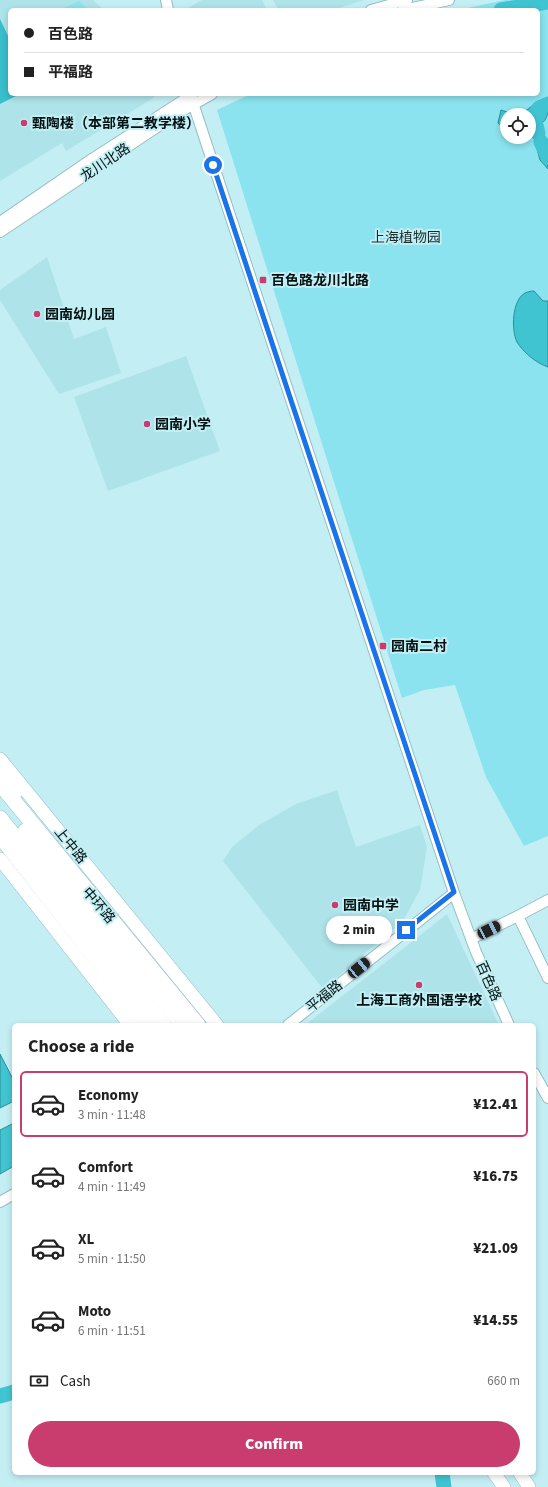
<!DOCTYPE html>
<meta charset="utf-8">
<style>
:root{--surface:#fff;--page:#f6f6f6;--text:#222;--muted:#767676;--line:#e0e0e0;--accent:#c83c6e}
body{margin:0;font-family:"Source Sans 3","Noto Sans SC",sans-serif;background:var(--page);color:var(--text);height:100vh;display:flex;flex-direction:column;font-size:15px;white-space:nowrap}
*{box-sizing:border-box;margin:0}
p{font-size:13px;color:var(--muted)}
.icon{flex:none;width:22px;height:22px;fill:none;stroke:currentColor;stroke-width:2;stroke-linecap:round;stroke-linejoin:round}
.map{position:relative;flex:1;overflow:hidden}
.side{position:absolute;left:12px;top:1023px;width:524px;height:452px;display:flex;flex-direction:column;background:var(--surface);border-radius:6px;box-shadow:0 2px 6px #0003}
.side>*{flex:none}
.guide{position:absolute;left:8px;top:8px;width:532px;height:88px;border-radius:6px;box-shadow:0 2px 6px #0003;display:grid;align-content:center;height:88px;padding:0 16px;background:var(--surface)}
.fabs{position:absolute;left:500px;top:108px;display:grid;gap:8px}
.fabs a{display:grid;place-items:center;width:36px;height:36px;border-radius:50%;background:var(--surface);box-shadow:0 2px 6px #0003;font-size:20px}
.end{position:absolute;width:18px;height:18px;margin:-9px;border:5px solid #1a73e8;background:#fff;box-shadow:0 0 0 2px #fff}
.from{border-radius:50%}
.bubble{position:absolute;height:28px;border-radius:14px;background:var(--surface);box-shadow:0 2px 6px #0003;font-size:13px;font-weight:800;line-height:28px;text-align:center}
.car{position:absolute;width:12px;height:24px;margin:-12px -6px;border-radius:5px;box-shadow:0 0 3px 1px #0007;background:linear-gradient(#222 24%,#8ab4d8 0 40%,#222 0 76%,#8ab4d8 0 86%,#222 0)}
.guide b{display:flex;align-items:center;gap:14px;height:38px;font-size:15px}
.guide b+b{border-top:1px solid var(--line)}
.guide i{width:10px;height:10px;background:var(--text)}
ul{padding:0;list-style:none}
li{display:flex;align-items:center;gap:12px;height:66px;margin:0 8px 6px;padding:0 8px;border:2px solid transparent;border-radius:6px}
li div{flex:1}
li b{display:block;font-size:15px}
li em{font-style:normal;font-weight:800}
li.current{border-color:var(--accent)}
li>.icon{width:36px;height:36px;stroke-width:1.5}
h2{padding:0 16px;font-size:18px;line-height:48px}
.pay{display:flex;align-items:center;gap:10px;height:44px;padding:0 16px;font-size:15px}
.pay p{margin-inline-start:auto}
.action{display:flex;gap:8px;margin-top:auto;padding:8px 16px}
.action a{flex:1;height:46px;border-radius:24px;background:var(--accent);color:#fff;font-size:16px;font-weight:800;line-height:46px;text-align:center}
.map>svg:first-child{display:block}
.built{fill:#aee3e9}
.green{fill:#8ae3ee;fill-rule:evenodd}
.forest{fill:#39becc}
.water{fill:#41c4d2;stroke:#2e8e98}
.lines{fill:none;stroke-linecap:round;stroke-linejoin:round}
.river{stroke:#41c4d2;stroke-width:15}
.minor-casing{stroke:#94bec3;stroke-width:12}
.major-casing{stroke:#94bec3;stroke-width:14}
.highway-casing{stroke:#94bec3;stroke-width:16}
.minor{stroke:#fff;stroke-width:10}
.major{stroke:#fff;stroke-width:13}
.highway{stroke:#fff;stroke-width:15}
.route{stroke:#1a73e8;stroke-width:5}
.poi-dot{fill:#c83c6e;stroke:#c3eff4;stroke-width:1.5}
.labels{text-anchor:middle;stroke-width:4;stroke-linejoin:round;paint-order:stroke}
.poi-label{font-size:14px;font-weight:bold;fill:#021112;stroke:#c3eff4;text-anchor:start}
.street-label{font-size:14px;fill:#021112;stroke:#c3eff4}
.park-label{font-size:14px;fill:#172d30;stroke:#c3eff4}
</style>
<div class="map">
<svg width="548" height="1487" viewBox="0 0 548 1487">
<rect width="100%" height="100%" fill="#c3eff4"/>
<g class="built">
<path d="M0 0H93L104 10H10V94H156L152 99 66 151 62 143 0 181Z"/>
<path d="M202 0H262L267 10H184Z"/>
<path d="M273 0H364L333 10H279Z"/>
<path d="M47 257 74 339 106 327 121 373 59 394 0 300V290Z"/>
<path d="M186 356 220 451 108 491 74 397Z"/>
<path d="M337 790 356 847 420 825 427 847 420 890 403 921 323 989 223 861 232 847 259 825 296 804Z"/>
<path d="M447 914 499 1025H305L409 944Z"/>
</g>
<g class="green">
<path d="M505 0H548V836L524 846 486 777 455 685 424 690 402 698 217 110 251 94H538V10H458ZM507 115H529V137H507Z"/>
<path d="M79 1 88 10H60Z"/>
</g>
<path class="forest" d="M0 19 10 40V94H20L0 104Z"/>
<g class="water">
<path d="M548 98C548 119 548 123 529 128V115H516C530 112 533 100 548 98Z"/>
<path d="M501 110 516 115H507V125L504 128 498 123Z"/>
<path d="M546 144 548 148V169L540 160 537 149Z"/>
<path d="M534 291 543 301H548V367C536 363 523 352 517 342 511 330 512 300 525 293 527 292 531 291 534 291Z"/>
<path d="M0 1054 14 1081V1101L0 1108Z"/>
<path d="M14 1123V1166L0 1174V1130Z"/>
</g>
<g class="lines">
<g class="river">
<path d="M501 10 548 2"/>
<path d="M538 133 534 118 539 108 548 104"/>
<path d="M541 142 548 157"/>
<path d="M0 1396 14 1392"/>
<path d="M442 1473 444 1487"/>
</g>
<g class="minor-casing">
<g id="minor">
<path d="M166 0 168 10"/>
<path d="M371 10 407 0"/>
<path d="M403 10 449 0"/>
<path d="M190 94 454 893 476 952 509 1025"/>
<path d="M0 222 92 159 193 94"/>
<path d="M0 232 175 115 212 94"/>
<path d="M548 900 518 916 548 978"/>
<path d="M471 939 518 916"/>
<path d="M288 1025 454 893"/>
<path d="M534 1073 548 1098"/>
<path d="M0 1202 14 1194"/>
</g>
</g>
<g class="major-casing">
<g id="major">
<path d="M0 759 217 1025"/>
<path d="M0 859 130 1025"/>
<path d="M494 1473 504 1487"/>
<path d="M520 1473 529 1487"/>
</g>
</g>
<g class="highway-casing">
<g id="highway">
<path d="M0 767 16 791"/>
<path d="M0 784 198 1025"/>
<path d="M0 818 164 1025"/>
<path d="M25 831 183 1025"/>
<path d="M0 836 147 1025"/>
</g>
</g>
<use href="#minor" class="minor"/>
<use href="#major" class="major"/>
<use href="#highway" class="highway"/>
</g>
<g class="lines">
<path class="route" d="M213 165 454 892 406 930"/>
</g>
<g class="poi-dot">
<circle cx="24" cy="123" r="4"/>
<rect x="259" y="276" width="8" height="8" rx="2"/>
<circle cx="37" cy="314" r="4"/>
<circle cx="147" cy="424" r="4"/>
<rect x="379" y="642" width="8" height="8" rx="2"/>
<circle cx="335" cy="905" r="4"/>
<circle cx="419" cy="985" r="4"/>
</g>
<g class="labels">
<g class="poi-label">
<text x="32" y="128">甄陶楼（本部第二教学楼）</text>
<text x="271" y="285">百色路龙川北路</text>
<text x="45" y="319">园南幼儿园</text>
<text x="155" y="429">园南小学</text>
<text x="391" y="651">园南二村</text>
<text x="343" y="910">园南中学</text>
<text x="419" y="1005" text-anchor="middle">上海工商外国语学校</text>
</g>
<g class="street-label">
<text transform="translate(105 162) rotate(-34)" y="5">龙川北路</text>
<text transform="translate(71 845) rotate(51)" y="5">上中路</text>
<text transform="translate(99 905) rotate(50)" y="5">中环路</text>
<text transform="translate(489 981) rotate(66)" y="5">百色路</text>
<text transform="translate(324 996) rotate(-39)" y="5">平福路</text>
</g>
<g class="park-label">
<text x="406" y="242">上海植物园</text>
</g>
</g>
</svg>
<div class="fabs">
<a><svg class="icon" aria-label="locate" viewBox="0 0 24 24"><circle cx="12" cy="12" r="6"/><path d="M12 2v4M12 18v4M2 12h4M18 12h4"/></svg></a>
</div>
<i class="end from" style="left:213px;top:165px"></i>
<i class="end" style="left:406px;top:930px"></i>
<div class="bubble" style="left:326px;top:916px;width:66px">2 min</div>
<i class="car" style="left:489px;top:930px;rotate:64deg"></i>
<i class="car" style="left:359px;top:968px;rotate:51deg"></i>
<div class="guide">
<b><i class="from"></i>百色路</b>
<b><i></i>平福路</b>
</div>
<section class="side">
<h2>Choose a ride</h2>
<ul>
<li class="current"><svg class="icon" aria-label="car" viewBox="0 0 24 24"><path d="M5 17H2v-5l4-1 3-4h7l3 4 3 1v5h-3M9 17h6M6 11h13"/><circle cx="7" cy="17" r="2"/><circle cx="17" cy="17" r="2"/></svg><div><b>Economy</b><p>3 min · 11:48</p></div><em>¥12.41</em></li>
<li><svg class="icon" aria-label="car" viewBox="0 0 24 24"><path d="M5 17H2v-5l4-1 3-4h7l3 4 3 1v5h-3M9 17h6M6 11h13"/><circle cx="7" cy="17" r="2"/><circle cx="17" cy="17" r="2"/></svg><div><b>Comfort</b><p>4 min · 11:49</p></div><em>¥16.75</em></li>
<li><svg class="icon" aria-label="car" viewBox="0 0 24 24"><path d="M5 17H2v-5l4-1 3-4h7l3 4 3 1v5h-3M9 17h6M6 11h13"/><circle cx="7" cy="17" r="2"/><circle cx="17" cy="17" r="2"/></svg><div><b>XL</b><p>5 min · 11:50</p></div><em>¥21.09</em></li>
<li><svg class="icon" aria-label="car" viewBox="0 0 24 24"><path d="M5 17H2v-5l4-1 3-4h7l3 4 3 1v5h-3M9 17h6M6 11h13"/><circle cx="7" cy="17" r="2"/><circle cx="17" cy="17" r="2"/></svg><div><b>Moto</b><p>6 min · 11:51</p></div><em>¥14.55</em></li>
</ul>
<div class="pay"><svg class="icon" aria-label="cash" viewBox="0 0 24 24"><path d="M3 7h18v10H3z"/><circle cx="12" cy="12" r="2"/></svg>Cash<p>660 m</p></div>
<div class="action"><a>Confirm</a></div>
</section>
</div>
